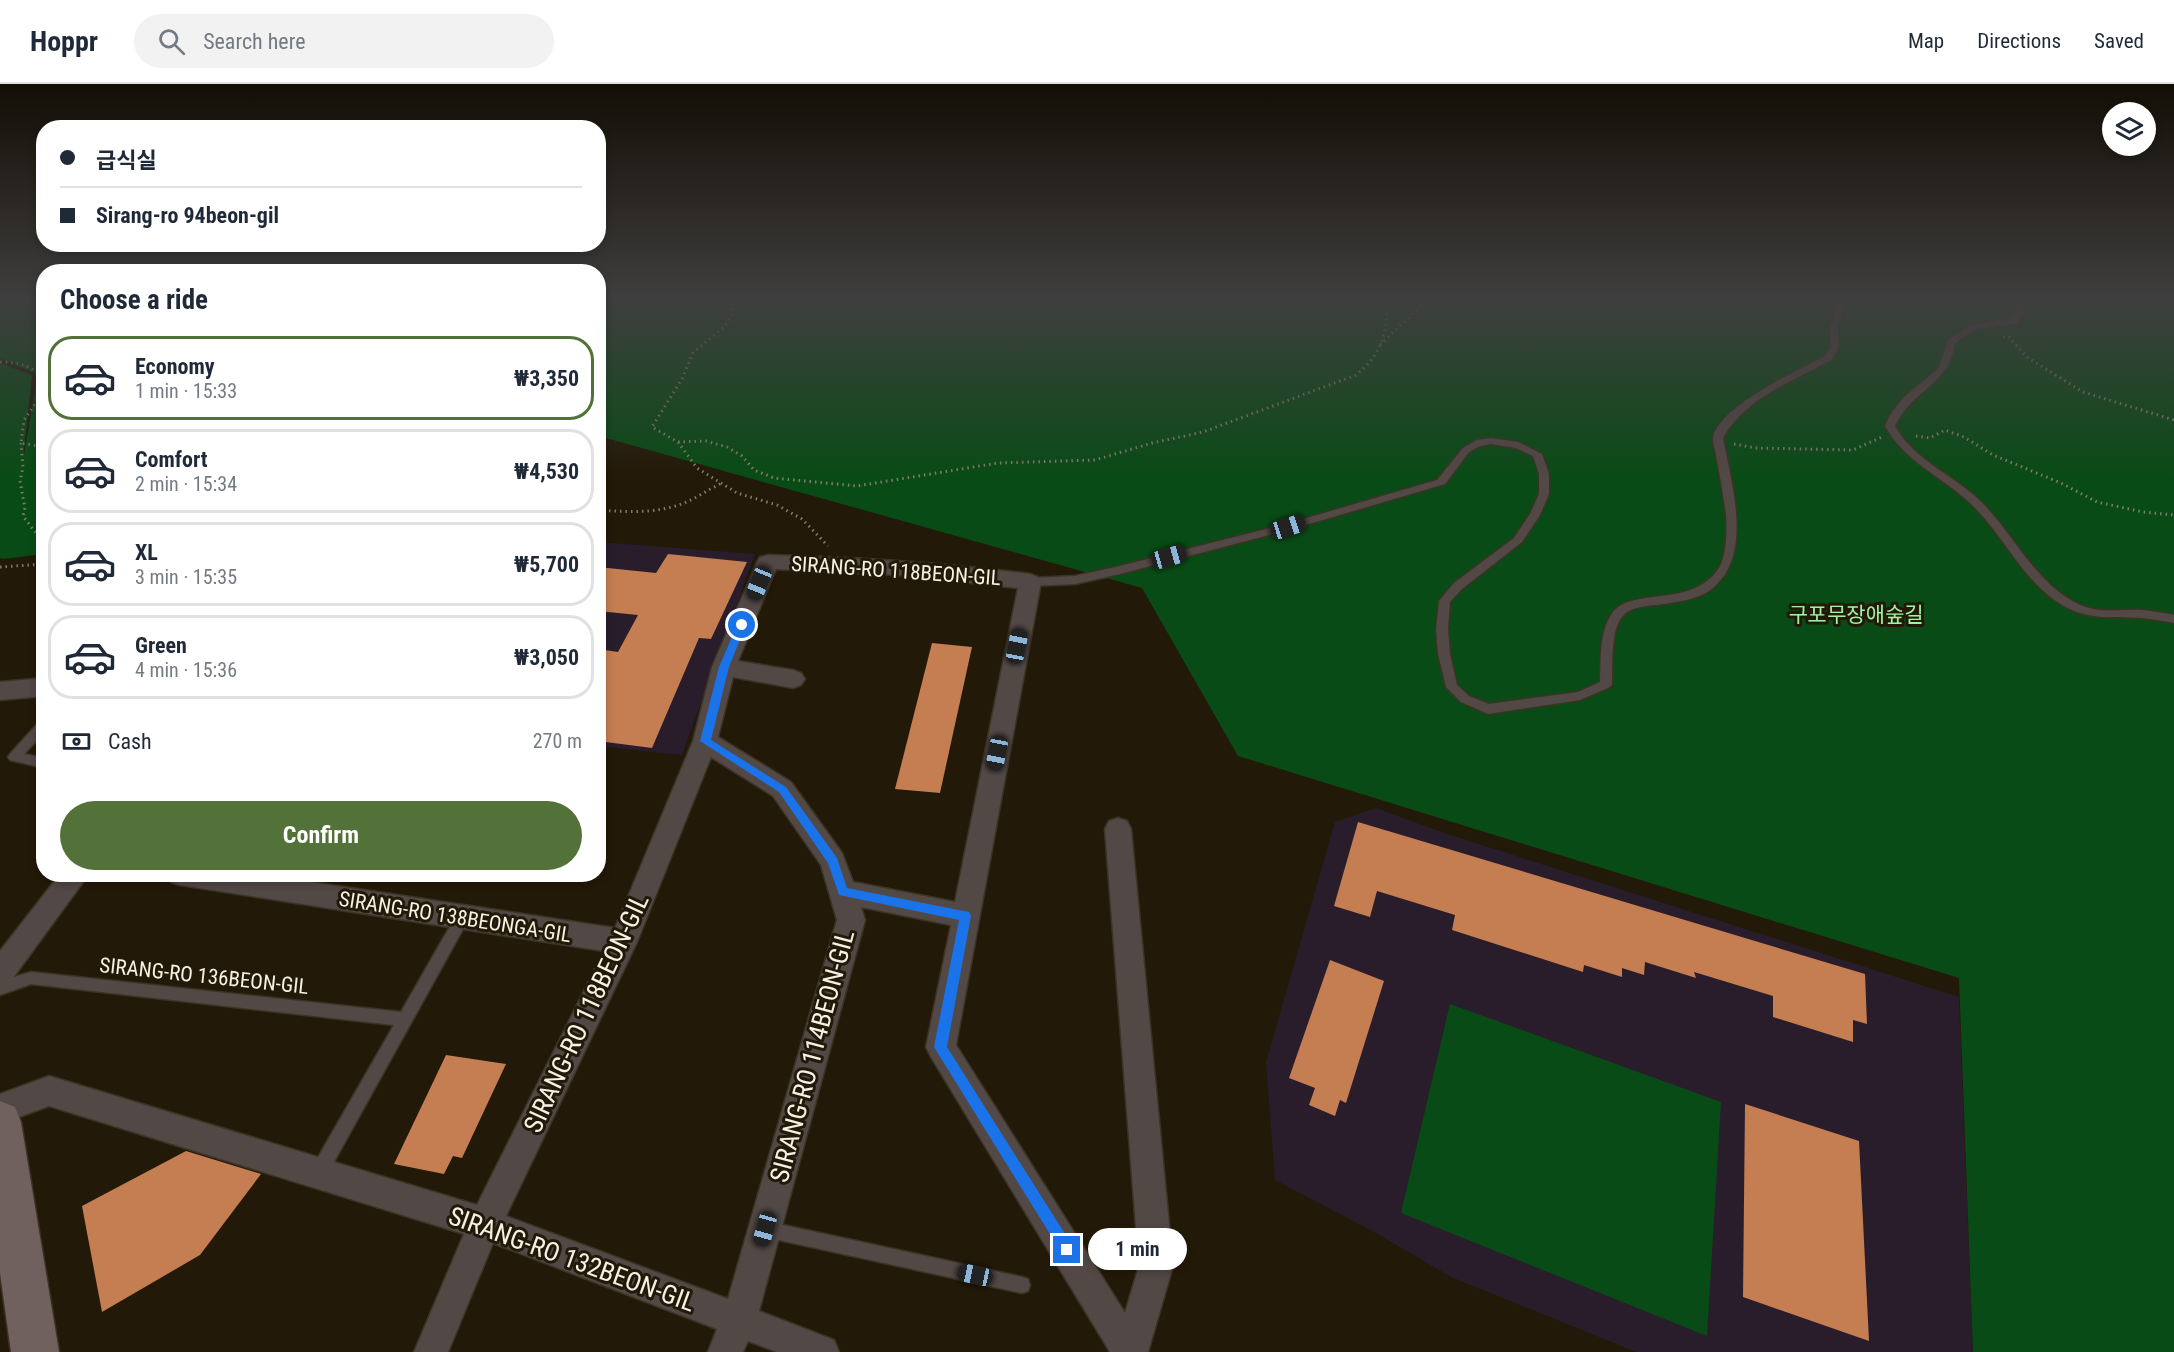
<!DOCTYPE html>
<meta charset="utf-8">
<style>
:root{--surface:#fff;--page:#f2f2f3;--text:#1f2937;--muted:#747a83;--line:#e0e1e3;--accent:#53723a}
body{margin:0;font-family:"Roboto Condensed","Noto Sans KR",sans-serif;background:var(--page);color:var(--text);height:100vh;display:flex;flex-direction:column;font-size:22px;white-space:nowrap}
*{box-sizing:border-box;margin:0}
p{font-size:20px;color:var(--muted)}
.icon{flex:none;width:33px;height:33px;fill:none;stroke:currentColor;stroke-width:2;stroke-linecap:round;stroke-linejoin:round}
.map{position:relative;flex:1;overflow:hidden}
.side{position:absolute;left:36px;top:180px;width:570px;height:618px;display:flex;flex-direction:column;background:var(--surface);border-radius:24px;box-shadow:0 3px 9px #0003}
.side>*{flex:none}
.hud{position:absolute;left:36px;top:36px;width:570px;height:132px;border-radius:24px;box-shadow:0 3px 9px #0003;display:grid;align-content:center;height:132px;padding:0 24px;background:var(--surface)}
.buttons{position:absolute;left:2102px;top:18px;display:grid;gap:12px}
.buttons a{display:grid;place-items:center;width:54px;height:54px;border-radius:50%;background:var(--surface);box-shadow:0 3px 9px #0003;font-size:30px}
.end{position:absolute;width:27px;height:27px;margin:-14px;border:8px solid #1a73e8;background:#fff;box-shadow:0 0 0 3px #fff}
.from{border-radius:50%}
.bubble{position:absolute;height:42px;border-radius:21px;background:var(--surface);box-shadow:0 3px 9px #0003;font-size:20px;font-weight:700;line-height:42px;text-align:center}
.car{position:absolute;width:18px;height:36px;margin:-18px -9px;border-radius:8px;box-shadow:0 0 4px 2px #0007;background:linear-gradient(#222 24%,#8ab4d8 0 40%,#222 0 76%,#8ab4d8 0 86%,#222 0)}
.hud b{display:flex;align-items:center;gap:21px;height:57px;font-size:22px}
.hud b+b{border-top:2px solid var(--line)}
.hud i{width:15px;height:15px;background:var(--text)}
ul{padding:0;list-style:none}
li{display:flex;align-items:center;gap:18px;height:84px;margin:0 12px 9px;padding:0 12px;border:3px solid var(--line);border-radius:24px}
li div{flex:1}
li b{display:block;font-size:22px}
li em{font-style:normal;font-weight:700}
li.selected{border-color:var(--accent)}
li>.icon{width:54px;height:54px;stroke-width:1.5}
h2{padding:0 24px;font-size:27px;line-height:72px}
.pay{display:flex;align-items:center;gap:15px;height:66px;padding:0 24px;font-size:22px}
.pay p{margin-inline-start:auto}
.button{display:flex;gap:12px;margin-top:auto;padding:12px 24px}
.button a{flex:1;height:69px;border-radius:36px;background:var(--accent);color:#fff;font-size:24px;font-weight:700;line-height:69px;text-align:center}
header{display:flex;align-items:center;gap:36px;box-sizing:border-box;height:84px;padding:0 30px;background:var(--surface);border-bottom:2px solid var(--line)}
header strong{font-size:28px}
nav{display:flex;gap:33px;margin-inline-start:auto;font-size:21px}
.search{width:420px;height:54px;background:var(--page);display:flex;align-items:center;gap:15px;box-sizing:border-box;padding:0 21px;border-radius:33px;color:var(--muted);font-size:22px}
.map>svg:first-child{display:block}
.education{fill:#291d2b}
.green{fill:#094b16}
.building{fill:#c57d52}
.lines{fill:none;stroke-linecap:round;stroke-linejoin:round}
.service-casing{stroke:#3c3323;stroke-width:3}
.minor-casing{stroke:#3c3323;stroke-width:3}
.secondary-casing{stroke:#3c3323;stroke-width:3}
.path{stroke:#837b6d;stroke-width:3;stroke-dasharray:1.5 4;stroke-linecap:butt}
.service{fill:#524846;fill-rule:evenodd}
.minor{fill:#524846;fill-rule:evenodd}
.secondary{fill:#71615e;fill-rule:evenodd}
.route{fill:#1a73e8}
.labels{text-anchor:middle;stroke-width:6;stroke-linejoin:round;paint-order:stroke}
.street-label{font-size:21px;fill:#f7f0e5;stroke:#231909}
.park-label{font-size:21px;fill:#9ff4a4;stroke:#231909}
.near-street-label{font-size:26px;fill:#f7f0e5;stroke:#231909}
</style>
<header>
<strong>Hoppr</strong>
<div class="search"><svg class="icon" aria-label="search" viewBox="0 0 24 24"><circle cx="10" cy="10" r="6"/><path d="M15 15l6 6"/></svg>Search here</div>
<nav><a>Map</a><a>Directions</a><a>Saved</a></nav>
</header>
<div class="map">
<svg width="2174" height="1268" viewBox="0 0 2174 1268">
<rect width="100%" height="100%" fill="#231909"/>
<g class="education">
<path d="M598 458 755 470 682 671 599 662Z"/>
<path d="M1376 724 1444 749 1959 913 1973 1268H1636L1451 1193 1376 1149 1275 1096 1266 978 1335 738Z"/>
</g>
<g class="green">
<path d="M0 214H44L43 470 3 475 0 474V279L32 291 23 376 38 290 0 275Z"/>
<path d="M598 214H2174V1268H1973L1959 894 1238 672 1142 504 599 352Z"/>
<path d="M1450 920 1721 1018 1707 1252 1401 1129Z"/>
</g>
<g class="building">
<path d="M668 470 747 478 711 555 699 554 652 664 598 657V565L618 568 638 531 598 527V483L656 489Z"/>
<path d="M932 559 972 563 940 709 895 705Z"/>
<path d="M1358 738 1865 890 1867 940 1853 936V958L1773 933V912L1694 888 1696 894 1645 878 1644 891 1622 884V893L1584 881 1583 888 1452 846 1455 831 1377 807 1370 833 1334 822Z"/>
<path d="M1330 876 1384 897 1346 1019 1340 1016 1335 1032 1309 1021 1315 1004 1289 994Z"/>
<path d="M446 971 506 980 462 1074 453 1072 444 1090 394 1080Z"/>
<path d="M1745 1020 1859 1057 1869 1257 1743 1213Z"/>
<path d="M186 1067 261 1090 200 1171 102 1228 82 1122Z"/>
</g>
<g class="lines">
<g class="service-casing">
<g id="service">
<path d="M1837 214H1845L1838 245V265L1831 276C1793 297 1745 314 1723 354 1731 398 1753 468 1715 502 1702 515 1681 517 1664 520 1651 522 1631 521 1622 533 1610 548 1613 582 1612 600L1610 603 1580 616 1488 630 1461 618 1446 603 1438 570 1436 545 1439 517 1454 499 1514 454 1530 430 1539 410V390L1533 372 1516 364 1491 360 1480 362 1469 368 1445 400 1292 445 1120 490 1075 500 1030 502 1025 498 1030 494 1075 492 1120 482 1286 440 1437 396 1463 364 1477 356 1491 354 1518 358 1542 370 1549 390V410L1540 431 1522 458 1462 505 1450 518 1448 545 1450 570 1457 601 1469 612 1489 620 1578 608 1600 598C1601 576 1599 550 1611 531 1629 501 1692 526 1719 484 1727 469 1727 447 1726 430 1723 411 1720 391 1716 372 1716 367 1712 359 1713 354 1718 323 1799 286 1825 272L1830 265V245Z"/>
<path d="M2002 214H2013L2024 221 2025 228 2017 239 1975 245 1955 259C1949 302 1912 305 1895 342 1913 375 1951 390 1977 414 2013 447 2033 498 2078 520 2098 530 2121 525 2142 526 2153 527 2164 529 2174 531V539C2164 537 2153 535 2142 534 2119 532 2096 536 2074 527 2026 507 2006 452 1970 419 1941 392 1904 377 1885 342L1890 331 1903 314 1939 284 1948 256 1970 241 2011 235 2017 228 2016 222Z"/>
<path d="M44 636V649L24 670 44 674V684L10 676 8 673 10 670 40 637Z"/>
<path d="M462 828 467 830 469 834 467 838 325 1094 319 1096 313 1094 311 1088 313 1082 394 941 31 900 0 911V897L31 888 401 928 457 830Z"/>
<path d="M765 1137 1022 1193 1028 1195 1030 1201 1028 1207 1022 1209 765 1153 759 1151 757 1145 759 1139Z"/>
</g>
</g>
<g class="minor-casing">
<g id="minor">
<path d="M768 471C856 473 943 479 1030 490L1038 493 1041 498 956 961 1125 1229 1139 1182 1105 745 1109 737 1118 734 1127 737 1131 745 1173 1182 1148 1268H1110L931 973 926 963 951 841 861 823 865 836 759 1227 834 1256 839 1268H777L748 1257 743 1268H708L717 1245 493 1159 448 1268H414L464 1150 49 1022 0 1040V1010L49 992 477 1121 604 867 180 801 171 798 167 790H258L615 844 693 657 712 583 757 478 760 473ZM776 485 899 491 1018 504 955 818 853 798 842 769 791 698 718 653 733 593 793 604 801 601 805 595 801 589 793 586 738 577ZM711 673 773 712 821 781 837 836 728 1215 506 1132 637 858Z"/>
<path d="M44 594V612L0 616V598Z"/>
<path d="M60 790H89L10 898 0 902V867Z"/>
</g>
</g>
<g class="secondary-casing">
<path id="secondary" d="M0 1017 15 1023 21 1038 59 1268H11L0 1189Z"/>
</g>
<g class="path">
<path d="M731 214 733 229 725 242 693 269 682 295 652 343 678 358 697 384 737 409 777 421 802 435 828 462"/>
<path d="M2003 253H2009L2028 274 2083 308 2174 336"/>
<path d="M1380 261 1429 214"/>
<path d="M0 278C18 278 32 281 44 296"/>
<path d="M44 307 24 336 21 359 44 363"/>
<path d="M1916 352 1930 354 1945 346 1964 353 1993 371 2061 399 2097 418 2143 428 2174 431"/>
<path d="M678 358 706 357 727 363 742 372 754 386 774 394 857 402 998 379 1095 376 1152 359 1203 348 1356 291C1380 272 1392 243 1384 214"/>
<path d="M21 359 23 383 20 397 25 424 23 432 44 460"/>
<path d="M1734 360 1755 364 1853 366 1882 353"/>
<path d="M598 426C627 428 656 430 684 419 697 414 709 405 722 399"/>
<path d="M0 483 44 480"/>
</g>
<use href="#service" class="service"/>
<use href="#minor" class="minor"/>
<use href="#secondary" class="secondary"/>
</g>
<linearGradient id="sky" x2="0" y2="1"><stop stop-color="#130e05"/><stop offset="0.55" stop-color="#3f3e3e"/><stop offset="1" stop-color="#3f3e3e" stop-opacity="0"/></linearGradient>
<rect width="2174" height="392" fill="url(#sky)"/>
<path class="route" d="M742 538 746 541 729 583 711 656 786 703 837 774 847 804 969 828 971 832 947 963 1072 1161 1074 1166 1072 1171 1067 1173 1063 1171 934 963 959 836 839 811 828 779 779 708 700 657 719 583 737 541Z"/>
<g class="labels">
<g class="street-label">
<text transform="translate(896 487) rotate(4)" y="7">SIRANG-RO 118BEON-GIL</text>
<text transform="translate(455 833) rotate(9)" y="7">SIRANG-RO 138BEONGA-GIL</text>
<text transform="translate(204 892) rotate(6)" y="7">SIRANG-RO 136BEON-GIL</text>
</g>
<g class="park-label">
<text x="1856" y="538">구포무장애숲길</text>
</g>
<g class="near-street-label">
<text transform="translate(586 929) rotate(-65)" y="9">SIRANG-RO 118BEON-GIL</text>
<text transform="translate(812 972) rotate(-75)" y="9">SIRANG-RO 114BEON-GIL</text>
<text transform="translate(572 1175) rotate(20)" y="9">SIRANG-RO 132BEON-GIL</text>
</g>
</g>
</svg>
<div class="buttons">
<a><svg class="icon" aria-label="layers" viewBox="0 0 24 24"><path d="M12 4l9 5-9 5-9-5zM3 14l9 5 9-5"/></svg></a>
</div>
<i class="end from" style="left:742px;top:541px"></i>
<i class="end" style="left:1067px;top:1166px"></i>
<div class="bubble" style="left:1088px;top:1144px;width:99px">1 min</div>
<i class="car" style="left:1288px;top:443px;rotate:72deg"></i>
<i class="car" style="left:1169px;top:473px;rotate:74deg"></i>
<i class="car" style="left:759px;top:499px;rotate:202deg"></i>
<i class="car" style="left:1017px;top:562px;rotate:11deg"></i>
<i class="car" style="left:997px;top:669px;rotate:191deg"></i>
<i class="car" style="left:765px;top:1145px;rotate:196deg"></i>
<i class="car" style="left:975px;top:1191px;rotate:282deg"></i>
<div class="hud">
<b><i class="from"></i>급식실</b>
<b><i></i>Sirang-ro 94beon-gil</b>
</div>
<section class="side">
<h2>Choose a ride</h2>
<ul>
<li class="selected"><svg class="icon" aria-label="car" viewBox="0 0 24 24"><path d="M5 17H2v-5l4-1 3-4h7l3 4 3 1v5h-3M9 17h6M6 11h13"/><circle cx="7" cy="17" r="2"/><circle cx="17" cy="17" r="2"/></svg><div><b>Economy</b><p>1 min · 15:33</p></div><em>₩3,350</em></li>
<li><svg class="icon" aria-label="car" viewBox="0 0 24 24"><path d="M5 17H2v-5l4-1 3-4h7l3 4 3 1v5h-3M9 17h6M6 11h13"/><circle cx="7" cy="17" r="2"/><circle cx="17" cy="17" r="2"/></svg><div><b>Comfort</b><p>2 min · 15:34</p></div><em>₩4,530</em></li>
<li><svg class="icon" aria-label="car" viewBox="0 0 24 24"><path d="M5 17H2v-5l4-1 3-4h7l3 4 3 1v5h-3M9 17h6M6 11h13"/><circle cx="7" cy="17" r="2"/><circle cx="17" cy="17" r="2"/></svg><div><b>XL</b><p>3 min · 15:35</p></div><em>₩5,700</em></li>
<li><svg class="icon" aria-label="car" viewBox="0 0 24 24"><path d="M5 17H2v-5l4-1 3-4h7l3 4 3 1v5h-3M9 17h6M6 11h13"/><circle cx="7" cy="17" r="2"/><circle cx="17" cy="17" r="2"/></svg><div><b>Green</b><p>4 min · 15:36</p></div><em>₩3,050</em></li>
</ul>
<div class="pay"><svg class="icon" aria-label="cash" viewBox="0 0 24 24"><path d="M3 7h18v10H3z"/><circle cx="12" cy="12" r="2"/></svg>Cash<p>270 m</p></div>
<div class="button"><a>Confirm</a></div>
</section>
</div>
